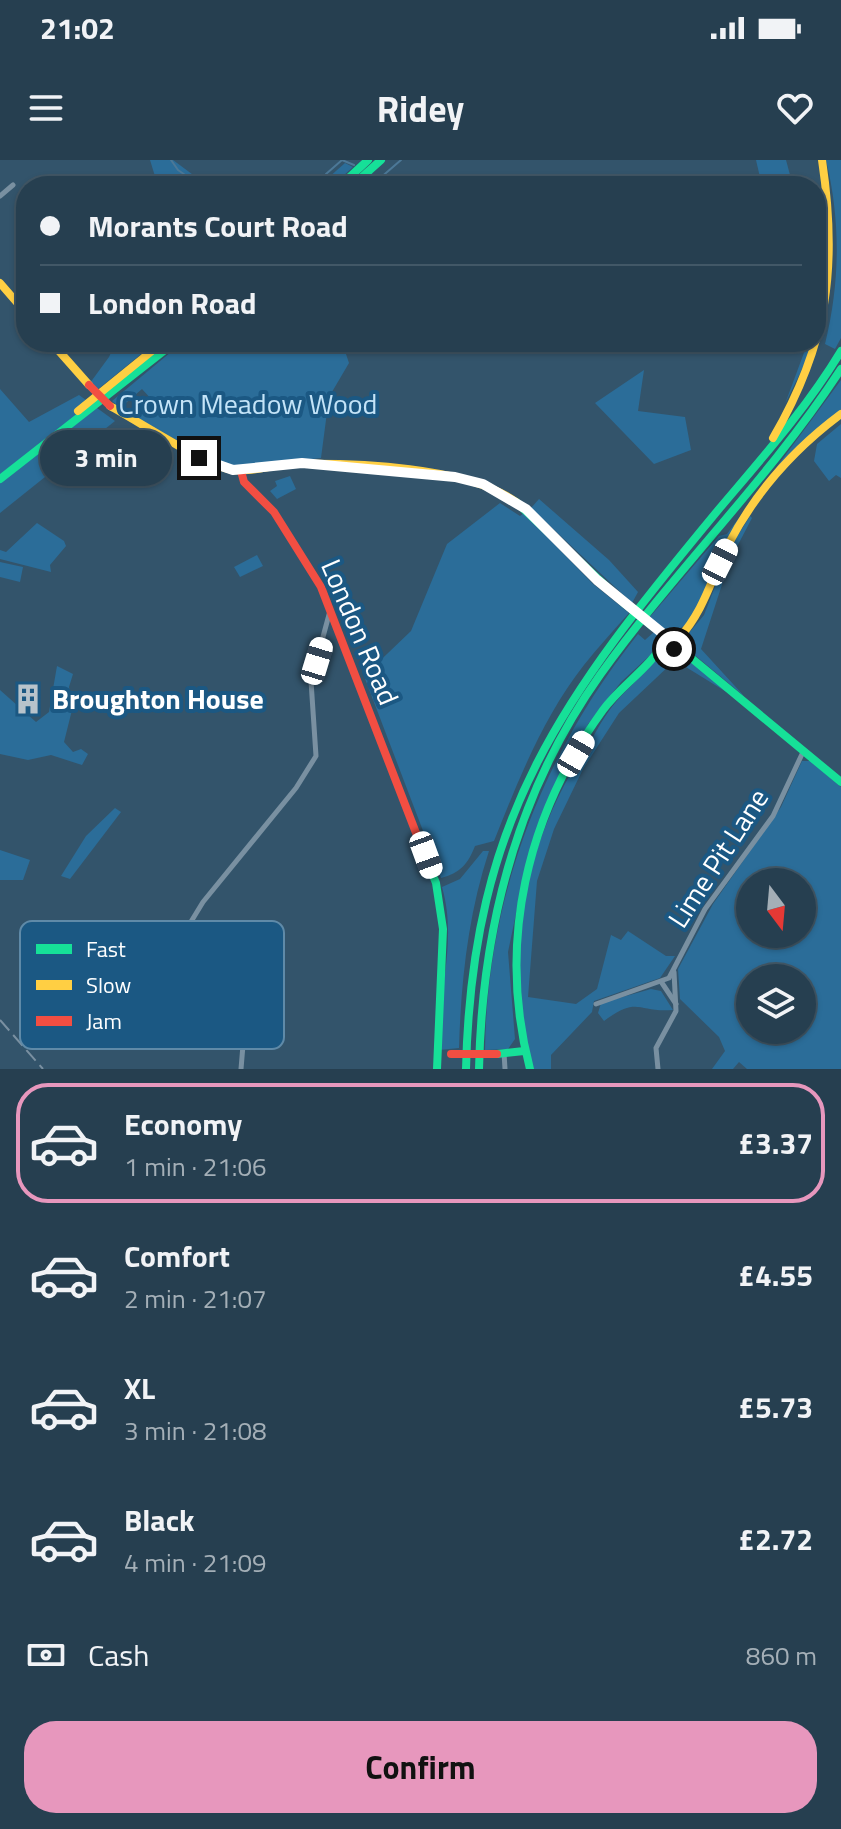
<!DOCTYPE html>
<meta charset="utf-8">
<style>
:root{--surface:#263f50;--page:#324a5a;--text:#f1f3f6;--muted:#a4afb7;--line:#425867;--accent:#e797bd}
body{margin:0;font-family:"Titillium Web",sans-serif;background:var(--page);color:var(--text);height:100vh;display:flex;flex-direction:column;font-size:30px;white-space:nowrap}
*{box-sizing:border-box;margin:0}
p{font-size:26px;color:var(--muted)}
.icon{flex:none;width:44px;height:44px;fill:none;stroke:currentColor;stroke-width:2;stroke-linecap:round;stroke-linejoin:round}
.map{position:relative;height:909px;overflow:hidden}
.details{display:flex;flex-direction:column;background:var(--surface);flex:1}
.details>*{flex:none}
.banner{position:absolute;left:16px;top:16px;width:810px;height:176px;border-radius:32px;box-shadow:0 2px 6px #0004,0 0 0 2px var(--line);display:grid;align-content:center;height:176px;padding:0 24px;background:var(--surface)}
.needle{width:52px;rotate:164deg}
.buttons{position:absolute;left:736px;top:708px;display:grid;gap:16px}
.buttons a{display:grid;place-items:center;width:80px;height:80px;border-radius:50%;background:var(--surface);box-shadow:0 2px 6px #0004,0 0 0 2px var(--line);font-size:40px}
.end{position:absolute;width:36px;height:36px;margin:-18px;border:10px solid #fff;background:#111;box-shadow:0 0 0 4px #111}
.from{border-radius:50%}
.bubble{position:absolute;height:56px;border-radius:28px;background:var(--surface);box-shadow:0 2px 6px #0004,0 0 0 2px var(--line);font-size:26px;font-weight:700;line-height:56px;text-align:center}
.car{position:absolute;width:24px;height:48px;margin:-24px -12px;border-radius:10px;box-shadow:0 0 6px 2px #0007;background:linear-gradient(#fff 24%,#345 0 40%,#fff 0 76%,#345 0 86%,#fff 0)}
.banner b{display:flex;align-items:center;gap:28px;height:76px;font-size:30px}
.banner b+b{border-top:2px solid var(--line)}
.banner i{width:20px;height:20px;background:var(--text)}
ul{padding:14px 0 0;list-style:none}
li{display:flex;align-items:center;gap:24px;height:120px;margin:0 16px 12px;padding:0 8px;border:4px solid transparent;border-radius:32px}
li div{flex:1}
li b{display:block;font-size:30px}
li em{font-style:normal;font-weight:700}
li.selected{border-color:var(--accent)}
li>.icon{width:72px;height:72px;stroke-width:1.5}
.pay{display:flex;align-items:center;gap:20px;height:88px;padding:0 24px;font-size:30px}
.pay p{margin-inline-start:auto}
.button{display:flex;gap:16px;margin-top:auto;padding:16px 24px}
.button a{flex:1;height:92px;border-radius:32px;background:var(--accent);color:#111;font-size:32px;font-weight:700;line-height:92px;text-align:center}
.status{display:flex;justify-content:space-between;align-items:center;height:56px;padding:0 40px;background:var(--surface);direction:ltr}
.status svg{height:22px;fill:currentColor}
header{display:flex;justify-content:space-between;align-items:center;height:104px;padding:0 24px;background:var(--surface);font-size:36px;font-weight:700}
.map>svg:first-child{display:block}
.green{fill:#2b6d99;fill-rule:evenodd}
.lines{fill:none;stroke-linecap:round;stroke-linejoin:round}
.stream{stroke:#4c7897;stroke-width:2}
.street{stroke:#7990a1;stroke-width:5}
.fast{stroke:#16e098;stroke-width:8}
.slow{stroke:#ffcf43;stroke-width:8}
.jam{stroke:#f24e42;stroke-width:8}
.rail{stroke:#7a90a1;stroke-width:2;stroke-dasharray:14 6;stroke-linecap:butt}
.fast-bridge{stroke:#16e098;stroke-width:8}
.jam-bridge{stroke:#f24e42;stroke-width:8}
.route{stroke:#fff;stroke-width:10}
.labels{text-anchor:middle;stroke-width:8;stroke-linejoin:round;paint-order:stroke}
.park-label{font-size:28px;fill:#c4e4f8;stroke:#1b5883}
.street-label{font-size:28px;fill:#fff;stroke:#1b5883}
.poi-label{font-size:28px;font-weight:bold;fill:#fff;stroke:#1b5883;text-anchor:start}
.key{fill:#1b5883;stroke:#5f8aa8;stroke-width:2}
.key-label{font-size:22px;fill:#fff}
</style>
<div class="status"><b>21:02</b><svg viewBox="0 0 49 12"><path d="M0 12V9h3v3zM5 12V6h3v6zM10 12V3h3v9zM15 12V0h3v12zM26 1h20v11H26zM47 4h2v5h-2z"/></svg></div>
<header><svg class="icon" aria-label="menu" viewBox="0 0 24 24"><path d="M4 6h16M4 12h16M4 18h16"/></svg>Ridey<svg class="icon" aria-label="heart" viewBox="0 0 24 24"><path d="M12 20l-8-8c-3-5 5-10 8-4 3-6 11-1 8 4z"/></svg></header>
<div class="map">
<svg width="841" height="909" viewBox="0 0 841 909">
<rect width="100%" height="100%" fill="#33546b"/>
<g class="green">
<path d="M150 0H173L208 26H158Z"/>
<path d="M756 0H786L793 26H762Z"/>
<path d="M826 0H841V178L835 189 825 184C840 123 841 62 826 0Z"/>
<path d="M345 3 353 7 332 26H319Z"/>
<path d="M116 182H156L97 230 90 223 109 197Z"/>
<path d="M183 182H312L313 186 342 182 349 203 329 237 321 298 237 307 220 303 137 259 153 241 142 229 120 248 112 241Z"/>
<path d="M812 189 785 244 805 190Z"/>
<path d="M644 210 638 251 685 257 691 290 654 304 595 243Z"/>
<path d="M841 220V249L746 351 688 464 676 470 662 468 649 458 719 376 727 374Z"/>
<path d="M0 229 29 262 79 235 115 261 0 353Z"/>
<path d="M841 264V318L836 315 829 321 814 301 817 284Z"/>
<path d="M290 316 296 329 277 339 270 331 277 326 275 321Z"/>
<path d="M539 339 609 400 638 432 632 443 531 348Z"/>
<path d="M500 343 520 356 524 353 593 424 629 453C614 470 598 487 584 505 543 557 518 621 494 681L475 686C468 704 460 713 441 718L364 516 411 471 447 384Z"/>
<path d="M750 356 752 358 730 400 701 489 744 536 685 487 684 479 704 455 730 388Z"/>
<path d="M37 363 64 381 66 386 50 405 51 412 0 399V390L6 392Z"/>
<path d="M257 395 263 406 240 417 234 407Z"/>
<path d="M0 402 23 407 20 422 0 417Z"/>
<path d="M654 472 660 477V486L621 522 588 564 526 706 508 792 515 879 508 889 485 890C487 736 543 593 638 474L645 480Z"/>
<path d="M672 493 685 496 741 541 681 504 672 503 619 553 583 609 554 669 537 721 528 837 576 844 597 829 611 775 621 780 628 771 666 796H675L660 818 594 841 592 852 551 895V909H534C497 813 525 682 581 597 599 569 603 553 630 527 642 515 654 497 672 493Z"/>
<path d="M57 506 73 514 69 527 73 546 64 582 73 592 81 589 88 594 82 605 51 595 28 600 0 594V530L36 562 49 552Z"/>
<path d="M802 601H811L841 627V909H747L739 902 733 909H712L725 891 719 877 680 839 678 809 713 744 781 647ZM750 722H802V774H750ZM750 818H802V870H750Z"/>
<path d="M115 648 121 652 70 719 61 716 86 676Z"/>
<path d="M0 690 30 700 23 720H0Z"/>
<path d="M483 691H489C468 755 461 821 459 888L439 890C437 833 458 782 442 727L460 719Z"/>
<path d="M651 829 661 831 673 850C637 853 639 835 604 861L598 853 601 843Z"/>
</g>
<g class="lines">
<g class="stream">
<path d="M171 0 178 10 201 26"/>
<path d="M326 14 342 0 354 5"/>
<path d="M371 14 379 19 401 0"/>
<path d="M305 26 322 16"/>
</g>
<g class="street">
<path d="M0 36 13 25"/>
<path d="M662 823 676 844"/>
<path d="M596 844 669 818 705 749 773 656 803 592"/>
<path d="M504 893 505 909"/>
<path d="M241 909 245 861 212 848 194 830 185 813 184 786 189 765 203 742 296 628 316 596 311 521 330 451"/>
<path d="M658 909 656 888 676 851 674 812"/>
</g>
<g class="fast">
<path d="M340 26 368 0"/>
<path d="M352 26 381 0"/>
<path d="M0 319 175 182"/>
<path d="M516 342 625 444"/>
<path d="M678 487 841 622"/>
<path d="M656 495 679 485 677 476 667 477"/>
<path d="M423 691 436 723 443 769 437 909"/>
<path d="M497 894 524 891"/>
<path d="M466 909C472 655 564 536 719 349 762 298 806 249 841 191"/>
<path d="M479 909C482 766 517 632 600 515 676 409 770 318 841 209"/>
<path d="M530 909C497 783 526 656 603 550 622 524 652 507 667 477"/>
</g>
<g class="slow">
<path d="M0 123 26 153"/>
<path d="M51 182 89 225"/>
<path d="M110 246C136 260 204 304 228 309 250 314 273 304 295 304 356 303 466 306 516 342"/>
<path d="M78 251 163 182"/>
<path d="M773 278C828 184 838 107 822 0"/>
<path d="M679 478C704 451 712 417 728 385 755 333 794 289 841 254"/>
</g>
<path class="jam" d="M241 311 244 322 274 352 321 427 423 691"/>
<path class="rail" d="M0 860 43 909"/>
<path class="fast-bridge" d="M625 444 653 467"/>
<g class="jam-bridge">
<path d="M89 225 110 246"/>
<path d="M451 894H497"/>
</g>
</g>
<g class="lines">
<path class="route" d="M199 298 233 310 302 303 455 317 483 324 526 349 597 420 667 477 666 486 674 489"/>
</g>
<defs>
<g id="building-bare" transform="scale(2.4)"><path d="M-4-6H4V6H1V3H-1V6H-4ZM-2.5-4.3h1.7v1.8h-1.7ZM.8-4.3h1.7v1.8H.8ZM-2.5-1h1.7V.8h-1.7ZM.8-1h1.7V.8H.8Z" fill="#b8c3cb" stroke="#1b5883" stroke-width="2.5" paint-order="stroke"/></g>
</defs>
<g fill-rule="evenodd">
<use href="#building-bare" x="28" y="539"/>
</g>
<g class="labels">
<g class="park-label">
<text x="248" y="254">Crown Meadow Wood</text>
</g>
<g class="street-label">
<text transform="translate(360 472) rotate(67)" y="10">London Road</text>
<text transform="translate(718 698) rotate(-57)" y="10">Lime Pit Lane</text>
</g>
<g class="poi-label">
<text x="52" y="549">Broughton House</text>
</g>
</g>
<rect x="20" y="761" width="264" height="128" rx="12" class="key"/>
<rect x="36" y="784" width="36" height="10" fill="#16e098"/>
<rect x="36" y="820" width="36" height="10" fill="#ffcf43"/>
<rect x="36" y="856" width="36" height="10" fill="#f24e42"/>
<g class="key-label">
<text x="86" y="797">Fast</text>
<text x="86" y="833">Slow</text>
<text x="86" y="869">Jam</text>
</g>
</svg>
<div class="buttons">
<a><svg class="needle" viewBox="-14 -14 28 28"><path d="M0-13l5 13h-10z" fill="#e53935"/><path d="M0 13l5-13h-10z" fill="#a4afb7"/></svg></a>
<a><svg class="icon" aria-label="layers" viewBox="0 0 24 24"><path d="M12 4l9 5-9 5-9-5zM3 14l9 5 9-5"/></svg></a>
</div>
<i class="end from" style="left:674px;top:489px"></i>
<i class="end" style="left:199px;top:298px"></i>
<div class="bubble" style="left:40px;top:270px;width:132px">3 min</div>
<i class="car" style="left:720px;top:402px;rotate:27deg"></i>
<i class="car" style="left:317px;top:501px;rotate:17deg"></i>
<i class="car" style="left:576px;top:594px;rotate:30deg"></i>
<i class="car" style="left:426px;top:695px;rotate:160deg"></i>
<div class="banner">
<b><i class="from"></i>Morants Court Road</b>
<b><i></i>London Road</b>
</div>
</div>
<section class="details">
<ul>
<li class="selected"><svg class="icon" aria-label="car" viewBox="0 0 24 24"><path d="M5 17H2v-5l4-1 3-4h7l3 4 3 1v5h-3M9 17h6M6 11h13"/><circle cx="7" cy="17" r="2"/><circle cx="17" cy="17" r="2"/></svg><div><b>Economy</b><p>1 min · 21:06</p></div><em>£3.37</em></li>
<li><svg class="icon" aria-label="car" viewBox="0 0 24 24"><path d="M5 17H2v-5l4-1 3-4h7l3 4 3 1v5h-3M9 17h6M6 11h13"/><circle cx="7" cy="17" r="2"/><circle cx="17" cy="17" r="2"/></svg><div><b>Comfort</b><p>2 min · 21:07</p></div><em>£4.55</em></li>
<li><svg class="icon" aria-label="car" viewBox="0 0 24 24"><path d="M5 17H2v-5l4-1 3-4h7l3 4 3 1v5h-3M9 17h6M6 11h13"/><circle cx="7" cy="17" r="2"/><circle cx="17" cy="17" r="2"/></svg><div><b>XL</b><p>3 min · 21:08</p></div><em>£5.73</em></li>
<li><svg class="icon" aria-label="car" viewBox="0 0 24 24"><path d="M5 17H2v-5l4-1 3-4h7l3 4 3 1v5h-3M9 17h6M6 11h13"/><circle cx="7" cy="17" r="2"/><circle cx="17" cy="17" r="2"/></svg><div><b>Black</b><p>4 min · 21:09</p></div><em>£2.72</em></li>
</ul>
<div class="pay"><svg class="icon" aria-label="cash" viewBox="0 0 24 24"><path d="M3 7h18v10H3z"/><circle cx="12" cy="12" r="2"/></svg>Cash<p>860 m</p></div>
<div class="button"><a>Confirm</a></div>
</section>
